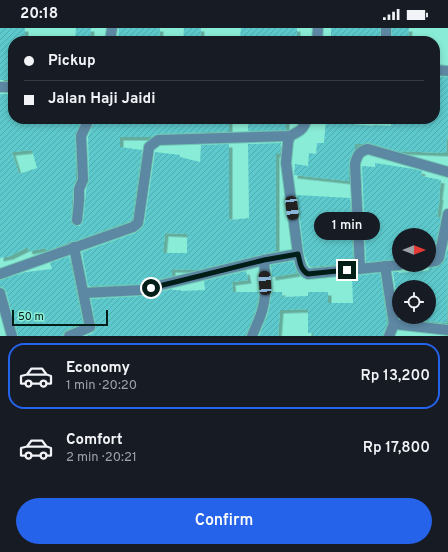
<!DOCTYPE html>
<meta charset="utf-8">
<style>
:root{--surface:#171b24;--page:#242831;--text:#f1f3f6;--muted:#9ea1a6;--line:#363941;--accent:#2563eb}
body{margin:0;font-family:Overpass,sans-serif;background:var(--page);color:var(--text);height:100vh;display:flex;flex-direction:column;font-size:15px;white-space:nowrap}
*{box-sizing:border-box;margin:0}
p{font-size:13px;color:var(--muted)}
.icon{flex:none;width:22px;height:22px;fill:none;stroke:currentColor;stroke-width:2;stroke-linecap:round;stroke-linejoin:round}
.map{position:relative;height:308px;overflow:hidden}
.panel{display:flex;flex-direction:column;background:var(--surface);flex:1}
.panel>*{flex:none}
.banner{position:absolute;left:8px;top:8px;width:432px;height:88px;border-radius:16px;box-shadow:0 2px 6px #0003;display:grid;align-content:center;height:88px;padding:0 16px;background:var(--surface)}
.needle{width:26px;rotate:90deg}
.fabs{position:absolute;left:392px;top:200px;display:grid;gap:8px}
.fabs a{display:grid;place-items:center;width:44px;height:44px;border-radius:50%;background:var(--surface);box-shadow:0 2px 6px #0003;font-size:20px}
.scale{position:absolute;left:12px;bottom:10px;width:96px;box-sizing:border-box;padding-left:4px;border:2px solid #001e18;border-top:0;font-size:11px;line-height:14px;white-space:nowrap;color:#001e18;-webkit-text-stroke:3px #89ecd6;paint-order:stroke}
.end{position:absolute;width:18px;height:18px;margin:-9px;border:5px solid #001e18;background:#fff;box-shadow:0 0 0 2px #fff}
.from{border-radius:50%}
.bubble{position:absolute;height:28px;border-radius:14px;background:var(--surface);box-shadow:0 2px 6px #0003;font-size:13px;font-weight:600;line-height:28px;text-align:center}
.car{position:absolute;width:12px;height:24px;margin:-12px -6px;border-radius:5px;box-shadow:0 0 3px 1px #0007;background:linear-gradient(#222 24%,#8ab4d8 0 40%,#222 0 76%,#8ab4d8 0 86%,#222 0)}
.banner b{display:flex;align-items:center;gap:14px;height:38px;font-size:15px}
.banner b+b{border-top:1px solid var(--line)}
.banner i{width:10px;height:10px;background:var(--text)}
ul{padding:7px 0 0;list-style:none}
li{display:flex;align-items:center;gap:12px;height:66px;margin:0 8px 6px;padding:0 8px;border:2px solid transparent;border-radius:16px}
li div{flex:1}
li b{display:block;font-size:15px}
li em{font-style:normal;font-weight:600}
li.active{border-color:var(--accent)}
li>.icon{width:36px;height:36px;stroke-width:1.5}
.primary-button{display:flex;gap:8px;margin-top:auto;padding:8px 16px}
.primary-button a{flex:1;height:46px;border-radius:24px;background:var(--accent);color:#fff;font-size:16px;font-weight:600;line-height:46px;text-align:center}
.status{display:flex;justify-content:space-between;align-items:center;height:28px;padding:0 20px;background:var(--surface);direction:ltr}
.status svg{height:11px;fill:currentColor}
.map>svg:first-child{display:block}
.building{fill:url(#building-hatch);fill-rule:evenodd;filter:url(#shadow)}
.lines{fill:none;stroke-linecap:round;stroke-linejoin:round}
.minor-casing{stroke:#70c7b4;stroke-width:12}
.minor{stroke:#5d88a4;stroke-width:10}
.route{stroke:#001e18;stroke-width:5}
</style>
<div class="status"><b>20:18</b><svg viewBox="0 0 49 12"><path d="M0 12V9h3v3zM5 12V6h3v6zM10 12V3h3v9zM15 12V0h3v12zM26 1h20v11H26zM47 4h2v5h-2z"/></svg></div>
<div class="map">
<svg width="448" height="308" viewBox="0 0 448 308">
<defs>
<pattern id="building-hatch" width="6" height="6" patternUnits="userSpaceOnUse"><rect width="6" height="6" fill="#5dc9cc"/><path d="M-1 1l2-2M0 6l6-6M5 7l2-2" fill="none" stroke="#4facae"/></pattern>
<filter id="shadow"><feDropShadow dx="3.5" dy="3.5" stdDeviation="0" flood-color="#0004"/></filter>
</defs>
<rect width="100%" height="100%" fill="#89ecd6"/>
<g class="building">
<path d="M0 0H25V13H13V52H0Z"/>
<path d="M76 0H91L90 13H75Z"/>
<path d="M119 0H160L159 13H118Z"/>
<path d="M184 0H201L200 13H183Z"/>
<path d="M241 0H297V13H265V11L240 10Z"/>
<rect x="331" y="0" width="49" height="13"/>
<path d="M392 0H409L408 13H392Z"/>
<path d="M435 49H448V100L446 125 397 123 370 115 361 116H355V121L352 126 349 135V153L294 147 295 136 308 138 309 125 316 126 317 115H324L326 91H352L351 96 373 98V97L391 98V91H435Z"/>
<path d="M0 66H13V91H82L75 108 76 151 73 161 72 173 71 191V195L76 198H80L82 195 83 193 85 174 86 162 89 152 88 109 95 91H229V103L158 106 151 109H120V119L142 122 132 191 130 193 75 213H72L47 223 46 220 29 223 28 219 10 228 0 230ZM32 122 37 140 19 146 12 124Z"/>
<path d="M248 91H286V102L248 103Z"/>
<path d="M281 115 280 125 276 126V223L263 226 197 242 172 241V248L140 256 88 258 82 224 135 205 142 200 144 197 155 124 180 127V129L200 134 201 117 229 116V192L249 190 248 116ZM165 205 187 206V225H163Z"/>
<path d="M375 135 414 141 422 143 421 148 441 152 439 168 440 169 437 189 441 190 433 227H429V207H399V231L366 234 362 138 375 139Z"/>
<path d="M297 167 350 170 353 235 310 239 309 238 304 225Z"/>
<path d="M448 220 447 295 418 292 419 289H429V259H399V286L393 244H399V245L426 243 429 242V240L437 239 444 234Z"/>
<path d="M69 228 83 295 66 302 64 304 63 308H18L6 263 4 260 0 259V252L26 244 52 241 50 235Z"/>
<path d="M293 233 297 245 272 249 271 237Z"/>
<path d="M246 243 248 252 232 254 233 264H259L256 281 246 308H86L93 305 96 300 91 271 141 268 172 261 173 262H181V263L205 262 204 253Z"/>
<path d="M380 245 387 295 383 308H313V305H308V281L280 282 278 308H259L268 285 272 264H282V269L308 268V264H328V275H353L352 248Z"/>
</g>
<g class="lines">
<g class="minor-casing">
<g id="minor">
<path d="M110 13 112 0"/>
<path d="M317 13 318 0"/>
<path d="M386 13V0"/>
<path d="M435 42 448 43"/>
<path d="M0 59H13"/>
<path d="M290 108 288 114 286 135 298 226C300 233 300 242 308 246L399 237"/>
<path d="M77 192 79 173V161L83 152 81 108 89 91"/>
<path d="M429 234 436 233 439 230 448 186"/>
<path d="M385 238 394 296 448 302"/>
<path d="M360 241 355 136C357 128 359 123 368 121L448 144"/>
<path d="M0 246 133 199 138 195 139 189 149 119 158 112 290 108C300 103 303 102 307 91"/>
<path d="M0 265 12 308"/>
<path d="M84 265 141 262 264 232 298 226"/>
<path d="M69 308 90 299 74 219"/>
<path d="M252 308C256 298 261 289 263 279 267 264 265 247 264 232"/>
<path d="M389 308 394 296"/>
</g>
</g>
<use href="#minor" class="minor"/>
</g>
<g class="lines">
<path class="route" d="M151 260 264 232 298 226C300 233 300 242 308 246L347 242"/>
</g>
</svg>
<div class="fabs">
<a><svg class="needle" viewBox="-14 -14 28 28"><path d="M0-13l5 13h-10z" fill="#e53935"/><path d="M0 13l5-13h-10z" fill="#9ea1a6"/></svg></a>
<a><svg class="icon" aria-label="locate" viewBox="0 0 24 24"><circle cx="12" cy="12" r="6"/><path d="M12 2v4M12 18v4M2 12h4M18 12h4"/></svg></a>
</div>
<div class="scale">50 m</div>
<i class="end from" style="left:151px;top:260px"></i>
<i class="end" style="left:347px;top:242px"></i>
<div class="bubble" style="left:314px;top:184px;width:66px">1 min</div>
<i class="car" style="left:292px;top:180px;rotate:173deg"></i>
<i class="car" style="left:265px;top:255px;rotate:356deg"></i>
<div class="banner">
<b><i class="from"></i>Pickup</b>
<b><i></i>Jalan Haji Jaidi</b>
</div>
</div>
<section class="panel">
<ul>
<li class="active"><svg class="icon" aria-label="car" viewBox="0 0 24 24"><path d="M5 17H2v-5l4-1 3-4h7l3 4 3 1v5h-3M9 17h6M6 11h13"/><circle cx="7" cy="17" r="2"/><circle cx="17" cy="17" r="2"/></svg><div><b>Economy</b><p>1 min · 20:20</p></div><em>Rp 13,200</em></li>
<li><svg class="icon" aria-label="car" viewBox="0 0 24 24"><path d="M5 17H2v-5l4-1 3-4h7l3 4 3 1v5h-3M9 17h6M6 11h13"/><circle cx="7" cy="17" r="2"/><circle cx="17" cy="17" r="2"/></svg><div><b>Comfort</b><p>2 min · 20:21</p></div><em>Rp 17,800</em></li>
</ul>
<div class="primary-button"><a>Confirm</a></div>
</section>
